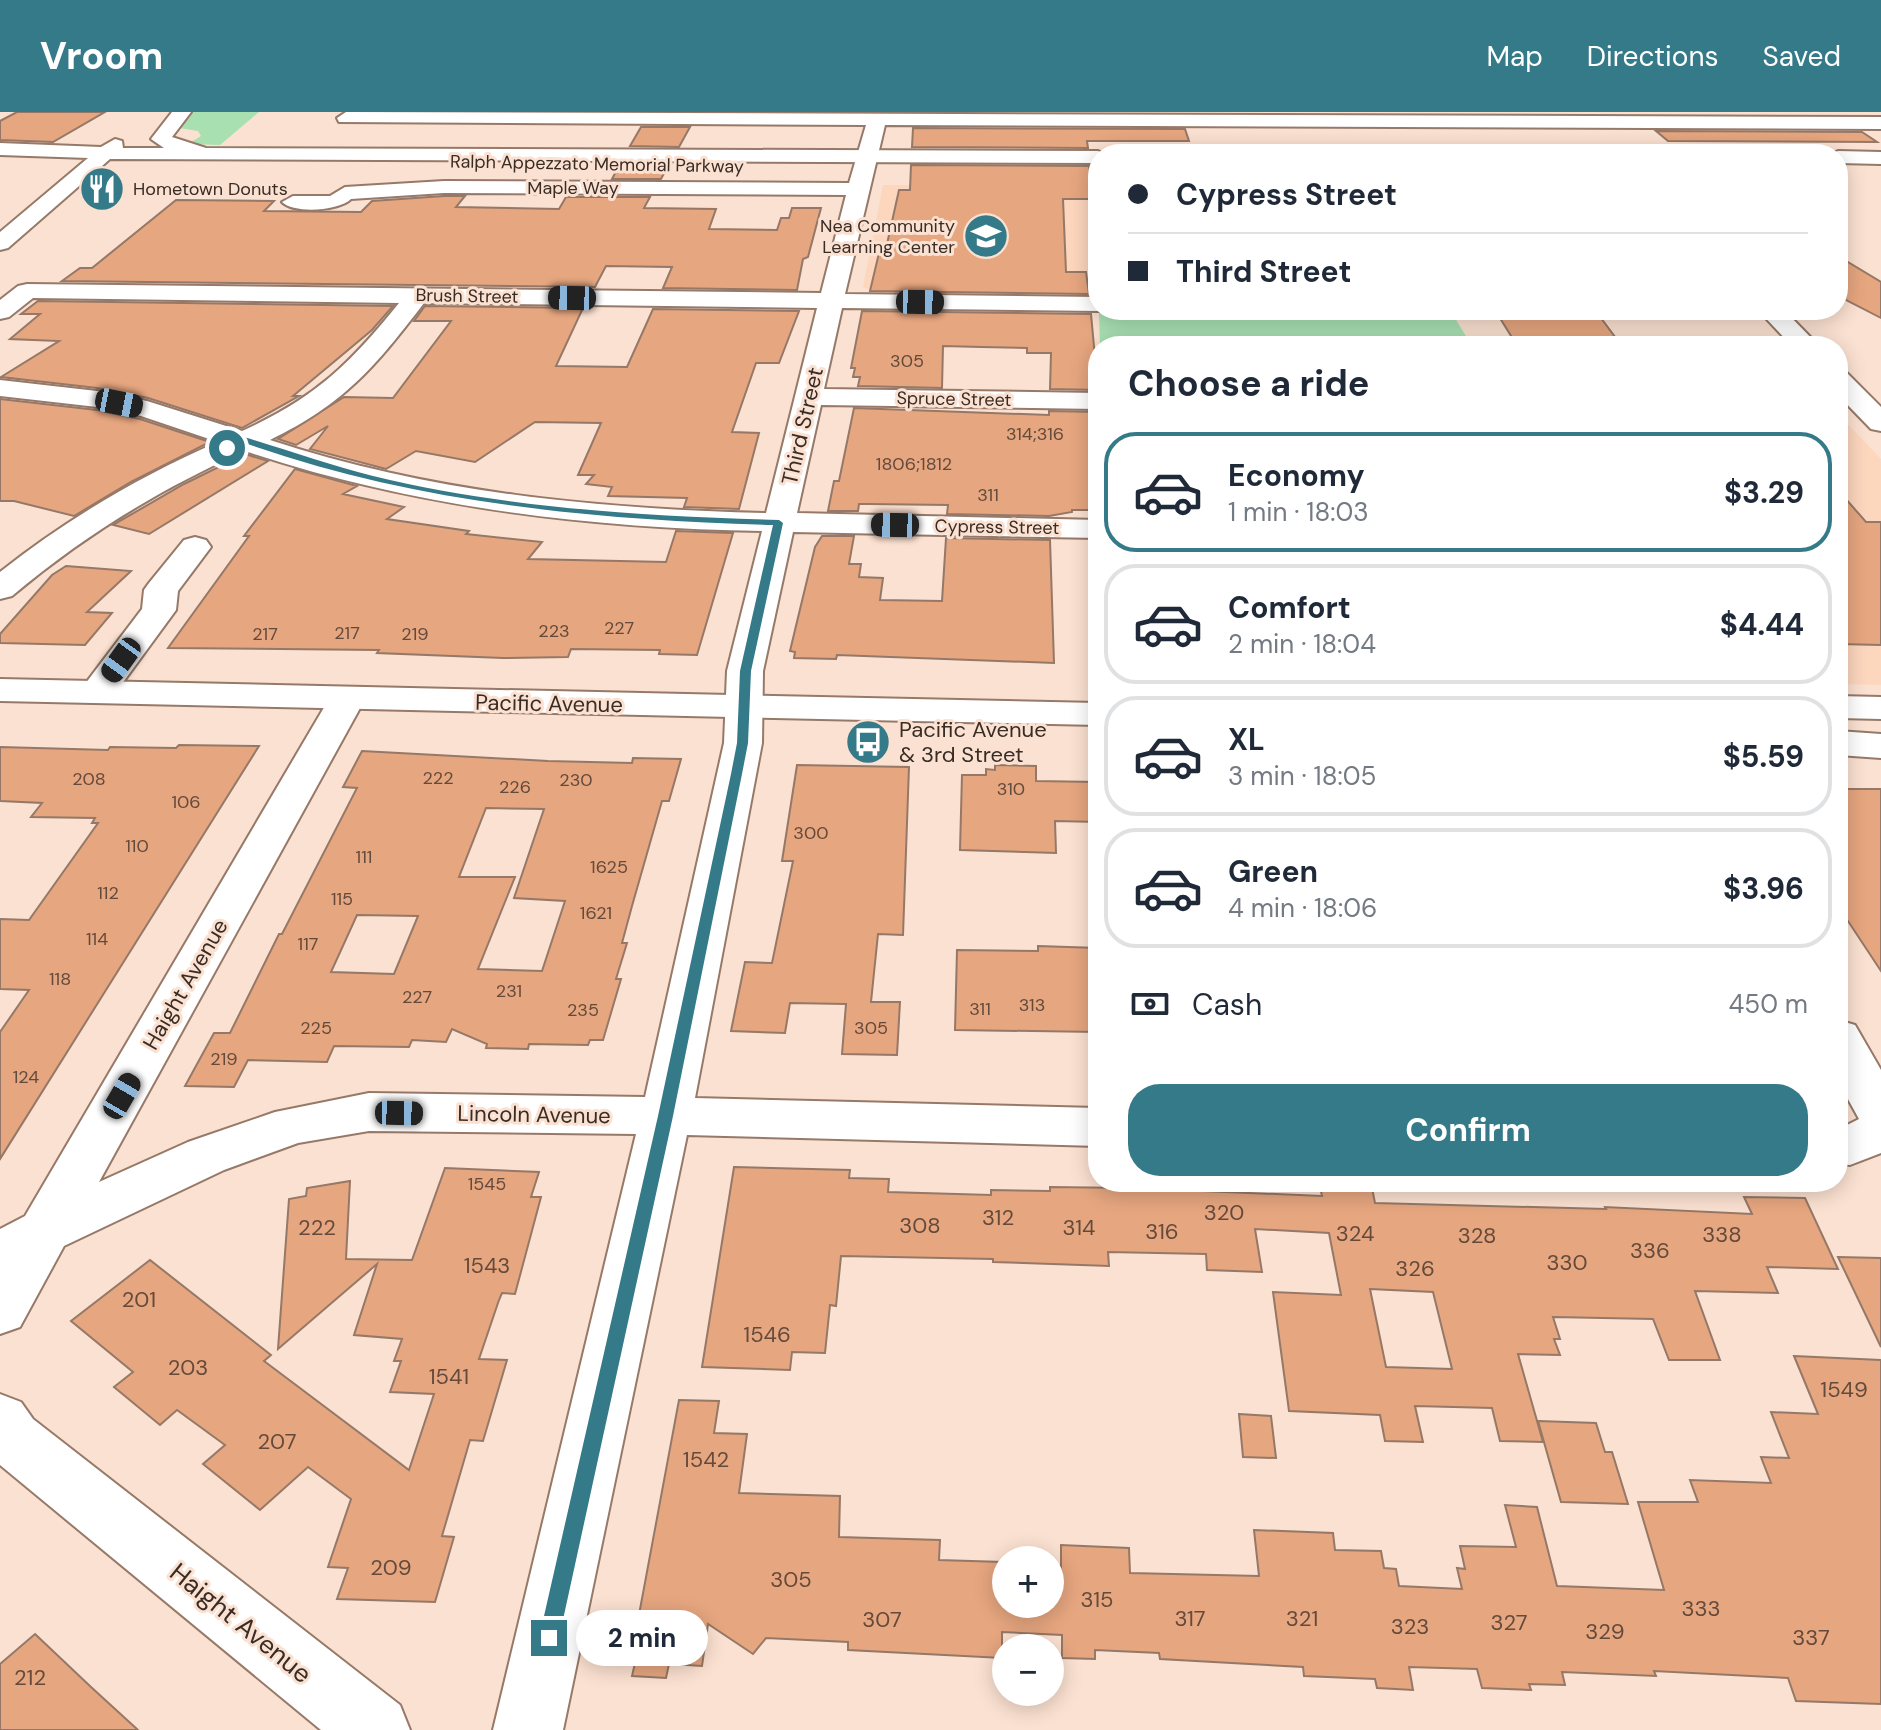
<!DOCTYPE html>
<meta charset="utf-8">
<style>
:root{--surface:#fff;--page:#f6f6f7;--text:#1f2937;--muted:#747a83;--line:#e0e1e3;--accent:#357a88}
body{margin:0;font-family:"DM Sans",sans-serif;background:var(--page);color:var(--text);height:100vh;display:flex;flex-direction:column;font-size:30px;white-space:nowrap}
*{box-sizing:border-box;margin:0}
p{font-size:26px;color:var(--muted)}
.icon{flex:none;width:44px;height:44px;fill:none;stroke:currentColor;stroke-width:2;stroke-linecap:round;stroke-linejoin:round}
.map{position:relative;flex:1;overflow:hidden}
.side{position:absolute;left:1088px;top:224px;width:760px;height:856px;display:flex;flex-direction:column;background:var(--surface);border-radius:32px;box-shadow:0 4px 20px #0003}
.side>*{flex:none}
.banner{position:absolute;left:1088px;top:32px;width:760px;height:176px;border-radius:32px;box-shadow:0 4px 20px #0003;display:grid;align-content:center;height:176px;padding:0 40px;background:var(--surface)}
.fabs{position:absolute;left:992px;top:1434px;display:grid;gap:16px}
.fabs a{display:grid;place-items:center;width:72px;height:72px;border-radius:50%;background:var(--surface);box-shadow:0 4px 20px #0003;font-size:40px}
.end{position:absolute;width:36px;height:36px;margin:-18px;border:10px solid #357a88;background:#fff;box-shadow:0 0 0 4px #fff}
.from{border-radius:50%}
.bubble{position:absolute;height:56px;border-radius:28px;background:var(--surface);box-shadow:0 4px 20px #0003;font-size:26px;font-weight:700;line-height:56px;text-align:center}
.car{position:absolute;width:24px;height:48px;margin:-24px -12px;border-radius:10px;box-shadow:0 0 6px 2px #0007;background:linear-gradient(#222 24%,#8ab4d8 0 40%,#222 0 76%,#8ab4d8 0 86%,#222 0)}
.banner b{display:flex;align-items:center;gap:28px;height:76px;font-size:30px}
.banner b+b{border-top:2px solid var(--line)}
.banner i{width:20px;height:20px;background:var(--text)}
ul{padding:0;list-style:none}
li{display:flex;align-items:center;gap:24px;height:120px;margin:0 16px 12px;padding:0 24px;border:4px solid var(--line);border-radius:32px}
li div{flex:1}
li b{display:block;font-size:30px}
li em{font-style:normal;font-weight:700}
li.active{border-color:var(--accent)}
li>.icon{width:72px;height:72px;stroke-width:1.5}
h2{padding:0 40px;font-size:36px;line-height:96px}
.pay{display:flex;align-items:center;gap:20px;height:88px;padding:0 40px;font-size:30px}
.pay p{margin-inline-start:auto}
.action{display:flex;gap:16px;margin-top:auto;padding:16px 40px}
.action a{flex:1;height:92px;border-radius:32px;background:var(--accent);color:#fff;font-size:32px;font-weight:700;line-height:92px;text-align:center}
header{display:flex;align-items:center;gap:48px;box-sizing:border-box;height:112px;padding:0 40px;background:var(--accent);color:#fff}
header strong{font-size:38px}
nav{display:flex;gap:44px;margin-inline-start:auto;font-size:28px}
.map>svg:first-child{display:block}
.built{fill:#fdd6be}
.green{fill:#a8e0b2}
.building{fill:#e6a67f;stroke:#957867;stroke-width:2;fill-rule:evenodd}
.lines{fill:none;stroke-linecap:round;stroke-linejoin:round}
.minor-casing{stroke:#967968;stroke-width:4}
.tertiary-casing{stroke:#967968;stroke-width:4}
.minor{fill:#fff;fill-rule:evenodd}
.tertiary{fill:#fff;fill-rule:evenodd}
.route{fill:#357a88}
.labels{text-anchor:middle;stroke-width:6;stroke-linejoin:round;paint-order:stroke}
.far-street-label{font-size:18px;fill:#392c25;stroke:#fbe1d1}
.far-poi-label{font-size:18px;fill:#392c25;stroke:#fbe1d1;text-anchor:start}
.number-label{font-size:18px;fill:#644a3c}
.street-label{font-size:22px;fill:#392c25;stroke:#fbe1d1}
.poi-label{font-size:22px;fill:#392c25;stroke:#fbe1d1;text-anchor:start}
.near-number-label{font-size:22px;fill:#644a3c}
.near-street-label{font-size:26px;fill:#392c25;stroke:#fbe1d1}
</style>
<header>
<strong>Vroom</strong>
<nav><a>Map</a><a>Directions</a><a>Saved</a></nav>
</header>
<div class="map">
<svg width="1881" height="1618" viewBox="0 0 1881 1618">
<rect width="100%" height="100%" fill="#fbe1d1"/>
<g class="built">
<path d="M883 73H1098V183L878 181 863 175Z"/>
<path d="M1838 302 1881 347V573L1838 572Z"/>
</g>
<g class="green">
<path d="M188 0H259L220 33 188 32 201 24 198 19 173 15Z"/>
<path d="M1160 198H1450L1472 234H1100L1099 200Z"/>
</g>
<g class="building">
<path d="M17 0H105L53 30 0 28V9Z"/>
<path d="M641 15H690L679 35 630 34Z"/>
<path d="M913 16 1185 17 1189 29H1087L1088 36 912 35Z"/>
<path d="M1656 19 1862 20 1877 30 1668 29Z"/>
<path d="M620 52H669L661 67H612Z"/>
<path d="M911 53 1089 54 1092 87H1063L1066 160H1086L1089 182 870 179 879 141H885L899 78H910Z"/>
<path d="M444 84H465L456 95 559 97 566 85H650L644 96 716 97 709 117 777 118 781 106H789L792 96H821L808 145 803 147 797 178 663 176 672 155 606 154 595 175 62 169 80 156H92L176 88 274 89 264 99 361 100 372 89Z"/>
<path d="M1838 144 1881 170V206L1838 184Z"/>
<path d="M38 189 393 194 372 218 293 284H299L242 316 148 286 97 276 1 265 59 229 10 227 40 202H21Z"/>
<path d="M425 194 583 196 556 254 627 255 653 197 799 199 779 251H756L732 320 759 321 739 397 684 395 687 386 608 384 612 375 586 372 594 363H578L601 311 535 310 475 350 416 339 386 357 310 337 328 314 296 333 278 327 344 285 393 286 451 209H414Z"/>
<path d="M1495 198H1595L1621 233 1516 232Z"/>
<path d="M862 199 1091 202 1098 278 1050 277 1051 241H1027V236L981 235 943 234 942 276 858 274 860 265H853L855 256H851Z"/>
<path d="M0 287 97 298 140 307 210 330 131 370 74 404 14 389H0Z"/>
<path d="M854 296 1049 303V299L1098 300V398H1072V400L1049 404 947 402 948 393 868 392H859L858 399H828L834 369H839Z"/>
<path d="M245 342 268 349 149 422 113 413 184 372Z"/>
<path d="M295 357 357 374 343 382 404 395 387 407 469 419 466 422 542 430 528 447 666 450 676 419 733 421 697 543 659 542 660 538 571 537 568 545 503 546 377 541 379 538 168 536 249 424H244Z"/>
<path d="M1838 378 1866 410H1881V533L1838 532Z"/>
<path d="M822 424H854L849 452H861L859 465 883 466 880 488 942 489 946 426 1050 428 1054 551 837 543 836 547 794 546 795 540 790 539 795 518 815 435Z"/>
<path d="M66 454 131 459 87 500 112 501 85 533 0 531V522L52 463Z"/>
<path d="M179 633 259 634 0 1047V920L29 878 0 877V807L29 808 98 711H92L95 706 31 705 42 691 0 689V635L108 638 110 635 176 636Z"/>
<path d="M362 639 548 649 632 651 633 646 681 647 669 689H662L632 794 622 831H627L616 867H621L603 928H590L588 933 529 932 528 937 486 936 487 932 452 917 446 930 412 928 409 935 334 934 327 950 248 948 234 975 185 974 214 921H230L279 822H282L357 676 343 675ZM486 696 544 697 514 786 565 789 542 859 478 857 515 765H459ZM357 803 418 804 394 862 331 860Z"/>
<path d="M797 653 909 655 903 823 878 822 871 890H900L897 943 842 942 846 892 790 891 785 921 731 919 745 850 772 851 793 749H782Z"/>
<path d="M995 653 1036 654V669L1098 670V710L1055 709 1056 741 960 738 962 663H986V657L995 658Z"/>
<path d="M1838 677H1881V859L1838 794Z"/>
<path d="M1038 834 1098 836V920L955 918 957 838 1038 839Z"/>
<path d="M734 1055 850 1058 849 1066 889 1067 888 1080 991 1083V1078L1050 1079V1075L1132 1076 1322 1084 1320 1075 1372 1076 1375 1091 1606 1097 1605 1095 1752 1102 1744 1085 1805 1086 1838 1157 1767 1155 1778 1181 1695 1179 1720 1248H1669L1653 1207 1553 1205 1560 1227H1554L1560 1243 1518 1242 1543 1330 1500 1329 1492 1296 1415 1294 1423 1330 1385 1329 1380 1303 1289 1299 1273 1180 1341 1183 1329 1121 1255 1117 1262 1160 1207 1158 1206 1142 1108 1140 1109 1154 993 1150V1147L841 1144 836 1194 830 1193 825 1241 792 1240 790 1258 702 1255ZM1370 1177 1433 1180 1452 1257 1386 1255Z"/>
<path d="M445 1056 539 1060 531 1085H541L515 1182 502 1181 499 1188 479 1247 507 1248 483 1329 470 1328 442 1424 454 1425 435 1490 337 1487 348 1456 328 1455 351 1387 308 1355 260 1398 203 1352 225 1333 177 1298 160 1313 114 1275 133 1260 71 1209 150 1148 271 1243 264 1249 409 1358 434 1282 390 1280 401 1249H394L402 1227 354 1223 377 1152 278 1237 289 1087 306 1084 307 1076 350 1069 346 1147 412 1148Z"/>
<path d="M1838 1145 1881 1146V1235Z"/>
<path d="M1794 1244 1881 1248V1592L1796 1589 1788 1566 1654 1559 1656 1564 1562 1560 1565 1573 1529 1572 1531 1578 1482 1576 1477 1557 1409 1555 1413 1578 1377 1576 1375 1567 1304 1564 1303 1555 1160 1547 1159 1541 1095 1538V1547L1062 1546V1523L1002 1520V1546L848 1538V1530L766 1526 753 1542 708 1512 702 1554 669 1552 666 1566 632 1564 635 1551H630L679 1288 719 1289 714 1321 747 1322 739 1381 840 1384 839 1425 940 1428 939 1448 1003 1450 1006 1492H1050V1465L1061 1466V1433L1129 1436 1130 1461 1259 1464 1254 1418 1333 1421 1335 1438 1381 1439 1384 1456 1396 1457 1399 1474 1462 1477 1457 1456 1465 1457 1460 1434 1516 1435 1505 1393 1537 1395 1557 1474 1664 1478 1638 1390H1698L1690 1368 1771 1371 1761 1345 1789 1346 1771 1300 1818 1302Z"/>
<path d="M1239 1302 1271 1304 1276 1346 1243 1345Z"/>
<path d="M1538 1309 1596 1311 1605 1340H1612L1628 1392 1561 1390Z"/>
<path d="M35 1522 91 1575 138 1618H0V1552Z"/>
</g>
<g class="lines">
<g class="minor-casing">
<g id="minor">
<path d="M346 0 1881 5V17L885 13 845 182 1098 185V198H1103L1098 199 842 196 824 277 1098 281V297L821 293 797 401 1098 408V426L793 420 763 559 762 631 695 986 1098 996V1034L687 1023 563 1618H493L636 1022 369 1019 298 1031 224 1058 64 1134 20 1215 0 1222V1117L25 1104 329 587 334 579 347 576 360 579 365 587 99 1070 188 1030 275 1000 369 981 645 985 724 631 727 559 762 419C587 416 412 395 245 339 160 377 83 424 12 484L0 487V460C67 407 140 364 218 330L141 304 97 295 0 284V268L97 279 147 289 242 319C315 286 350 252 399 191L33 186 9 205 0 207V188L18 174 27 172 821 181 846 83 444 81 351 87C339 99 294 102 282 90L293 84H330L345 75 444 69 849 71 866 13 339 10 337 6ZM424 191 817 196 766 401C599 397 430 381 270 328 344 292 375 255 424 191Z"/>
<path d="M1758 198H1784L1819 234H1792Z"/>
<path d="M1838 259 1847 261 1881 295V319L1871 317 1838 283Z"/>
<path d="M195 425 206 428 211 435 178 479 176 498 110 588 97 591 84 588 79 580 142 497 144 478 149 471 184 428Z"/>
<path d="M1838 908 1855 913 1881 958V1041L1850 1053 1838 1052V1014H1845L1859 1007 1838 969Z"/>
<path d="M0 1282 21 1290 33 1307 400 1593 410 1618H321L0 1353Z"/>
</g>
</g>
<g class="tertiary-casing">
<g id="tertiary">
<path d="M172 0H191L172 25 206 36 1098 39 1106 42H1098V51L110 47 8 136 0 138V120L88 46 0 43V31L101 35 115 27 122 29 123 36H164L151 27Z"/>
<path d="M1509 36H1686L1696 42H1499Z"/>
<path d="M1838 39 1881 40V52L1838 51V42H1830Z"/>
<path d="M0 567 1098 591V613L0 589Z"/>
<path d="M1838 584 1881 585V607L1838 606Z"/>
<path d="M1838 619 1881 622V646L1838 643Z"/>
</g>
</g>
<use href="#minor" class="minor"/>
<use href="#tertiary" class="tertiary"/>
</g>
<path class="route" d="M244 325C287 338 329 353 373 364 505 396 643 404 779 408L783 411 751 559 748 631 742 662 673 1004 559 1526 556 1533 549 1536 542 1533 539 1526 658 1004 731 662 737 631 740 559 773 413C593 408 415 391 245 331L227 338 223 336Z"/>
<defs>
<g id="restaurant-disc" transform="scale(2.3)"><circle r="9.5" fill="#357a88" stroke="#fbe1d1"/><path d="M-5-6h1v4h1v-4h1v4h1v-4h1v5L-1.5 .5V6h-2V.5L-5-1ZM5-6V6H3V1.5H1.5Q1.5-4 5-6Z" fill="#fff"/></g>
<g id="school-disc" transform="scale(2.3)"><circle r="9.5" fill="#357a88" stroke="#fbe1d1"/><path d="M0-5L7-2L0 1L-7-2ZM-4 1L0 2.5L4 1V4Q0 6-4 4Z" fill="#fff"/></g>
<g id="bus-disc" transform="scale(2.3)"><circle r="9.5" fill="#357a88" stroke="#fbe1d1"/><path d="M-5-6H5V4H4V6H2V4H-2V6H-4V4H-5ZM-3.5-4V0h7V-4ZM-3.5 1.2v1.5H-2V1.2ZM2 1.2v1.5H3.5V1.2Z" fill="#fff"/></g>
</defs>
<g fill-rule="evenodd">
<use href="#restaurant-disc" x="102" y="77"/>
<use href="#school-disc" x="986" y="124"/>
<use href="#bus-disc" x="868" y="630"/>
</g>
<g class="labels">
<g class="far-street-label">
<text transform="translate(597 52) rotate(1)" y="6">Ralph Appezzato Memorial Parkway</text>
<text x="573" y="82">Maple Way</text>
<text transform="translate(467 184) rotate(1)" y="6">Brush Street</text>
<text transform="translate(954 287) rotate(1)" y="6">Spruce Street</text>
<text transform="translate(997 415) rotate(1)" y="6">Cypress Street</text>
</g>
<g class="far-poi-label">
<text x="133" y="83">Hometown Donuts</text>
<text x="955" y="120" text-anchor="end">Nea Community<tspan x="955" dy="21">Learning Center</tspan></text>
</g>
<g class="number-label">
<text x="907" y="255">305</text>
<text x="1035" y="328">314;316</text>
<text x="914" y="358">1806;1812</text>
<text x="988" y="389">311</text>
<text x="619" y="522">227</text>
<text x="554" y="525">223</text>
<text x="347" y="527">217</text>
<text x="265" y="528">217</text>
<text x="415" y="528">219</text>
<text x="438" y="672">222</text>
<text x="89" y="673">208</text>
<text x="576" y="674">230</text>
<text x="515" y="681">226</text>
<text x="1011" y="683">310</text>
<text x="186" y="696">106</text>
<text x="811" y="727">300</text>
<text x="137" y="740">110</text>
<text x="364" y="751">111</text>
<text x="609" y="761">1625</text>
<text x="108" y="787">112</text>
<text x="342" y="793">115</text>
<text x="596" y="807">1621</text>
<text x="97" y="833">114</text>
<text x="308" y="838">117</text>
<text x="60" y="873">118</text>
<text x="509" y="885">231</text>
<text x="417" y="891">227</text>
<text x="1032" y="899">313</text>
<text x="980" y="903">311</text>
<text x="583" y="904">235</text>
<text x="316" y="922">225</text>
<text x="871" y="922">305</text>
<text x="224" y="953">219</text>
<text x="26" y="971">124</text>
<text x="487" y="1078">1545</text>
</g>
<g class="street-label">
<text transform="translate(802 314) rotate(-77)" y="8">Third Street</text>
<text transform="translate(549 591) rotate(1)" y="8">Pacific Avenue</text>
<text transform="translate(185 872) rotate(-60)" y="8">Haight Avenue</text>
<text transform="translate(534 1002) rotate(1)" y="8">Lincoln Avenue</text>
</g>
<g class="poi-label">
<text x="899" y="625">Pacific Avenue<tspan x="899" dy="25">&amp; 3rd Street</tspan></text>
</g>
<g class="near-number-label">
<text x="1224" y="1108">320</text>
<text x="998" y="1113">312</text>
<text x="920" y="1121">308</text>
<text x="317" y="1123">222</text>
<text x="1079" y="1123">314</text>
<text x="1162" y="1127">316</text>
<text x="1355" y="1129">324</text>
<text x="1722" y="1130">338</text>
<text x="1477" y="1131">328</text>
<text x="1650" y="1146">336</text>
<text x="1567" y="1158">330</text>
<text x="487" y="1161">1543</text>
<text x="1415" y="1164">326</text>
<text x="139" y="1195">201</text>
<text x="767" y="1230">1546</text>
<text x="188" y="1263">203</text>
<text x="449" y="1272">1541</text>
<text x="1844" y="1285">1549</text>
<text x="277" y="1337">207</text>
<text x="706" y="1355">1542</text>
<text x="391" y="1463">209</text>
<text x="791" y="1475">305</text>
<text x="1097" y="1495">315</text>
<text x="1701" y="1504">333</text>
<text x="1190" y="1514">317</text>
<text x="1302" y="1514">321</text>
<text x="882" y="1515">307</text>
<text x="1509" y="1518">327</text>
<text x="1410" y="1522">323</text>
<text x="1605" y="1527">329</text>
<text x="1811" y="1533">337</text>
<text x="30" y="1573">212</text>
</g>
<g class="near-street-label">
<text transform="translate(241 1511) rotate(39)" y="9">Haight Avenue</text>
</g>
</g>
</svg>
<div class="fabs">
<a>+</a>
<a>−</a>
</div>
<i class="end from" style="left:227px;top:336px"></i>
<i class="end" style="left:549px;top:1526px"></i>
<div class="bubble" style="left:576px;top:1498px;width:132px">2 min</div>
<i class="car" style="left:572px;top:186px;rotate:271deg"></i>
<i class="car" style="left:920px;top:190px;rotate:91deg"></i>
<i class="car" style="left:119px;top:291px;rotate:101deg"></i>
<i class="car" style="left:895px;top:413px;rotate:271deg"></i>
<i class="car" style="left:121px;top:548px;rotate:216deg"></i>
<i class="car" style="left:122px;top:984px;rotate:30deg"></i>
<i class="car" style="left:399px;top:1001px;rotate:91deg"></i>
<div class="banner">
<b><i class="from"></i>Cypress Street</b>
<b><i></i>Third Street</b>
</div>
<section class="side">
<h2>Choose a ride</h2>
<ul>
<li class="active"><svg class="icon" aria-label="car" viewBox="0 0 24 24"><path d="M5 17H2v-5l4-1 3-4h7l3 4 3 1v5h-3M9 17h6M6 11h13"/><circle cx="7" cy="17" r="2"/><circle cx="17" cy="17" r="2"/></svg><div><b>Economy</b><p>1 min · 18:03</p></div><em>$3.29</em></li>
<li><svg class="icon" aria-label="car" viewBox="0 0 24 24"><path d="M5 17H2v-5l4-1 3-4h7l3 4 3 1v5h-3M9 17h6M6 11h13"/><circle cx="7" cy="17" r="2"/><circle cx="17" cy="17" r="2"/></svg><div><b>Comfort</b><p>2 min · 18:04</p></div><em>$4.44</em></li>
<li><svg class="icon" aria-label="car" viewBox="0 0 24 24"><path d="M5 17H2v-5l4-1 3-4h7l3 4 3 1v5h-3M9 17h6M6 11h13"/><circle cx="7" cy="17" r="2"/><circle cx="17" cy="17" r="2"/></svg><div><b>XL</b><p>3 min · 18:05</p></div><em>$5.59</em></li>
<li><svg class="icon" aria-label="car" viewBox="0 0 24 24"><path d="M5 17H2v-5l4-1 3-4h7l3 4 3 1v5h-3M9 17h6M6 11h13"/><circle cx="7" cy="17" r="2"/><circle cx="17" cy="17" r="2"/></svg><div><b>Green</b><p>4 min · 18:06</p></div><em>$3.96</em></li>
</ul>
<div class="pay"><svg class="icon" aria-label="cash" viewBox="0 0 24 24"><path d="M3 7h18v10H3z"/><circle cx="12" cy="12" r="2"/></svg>Cash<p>450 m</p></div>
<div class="action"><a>Confirm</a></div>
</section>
</div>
